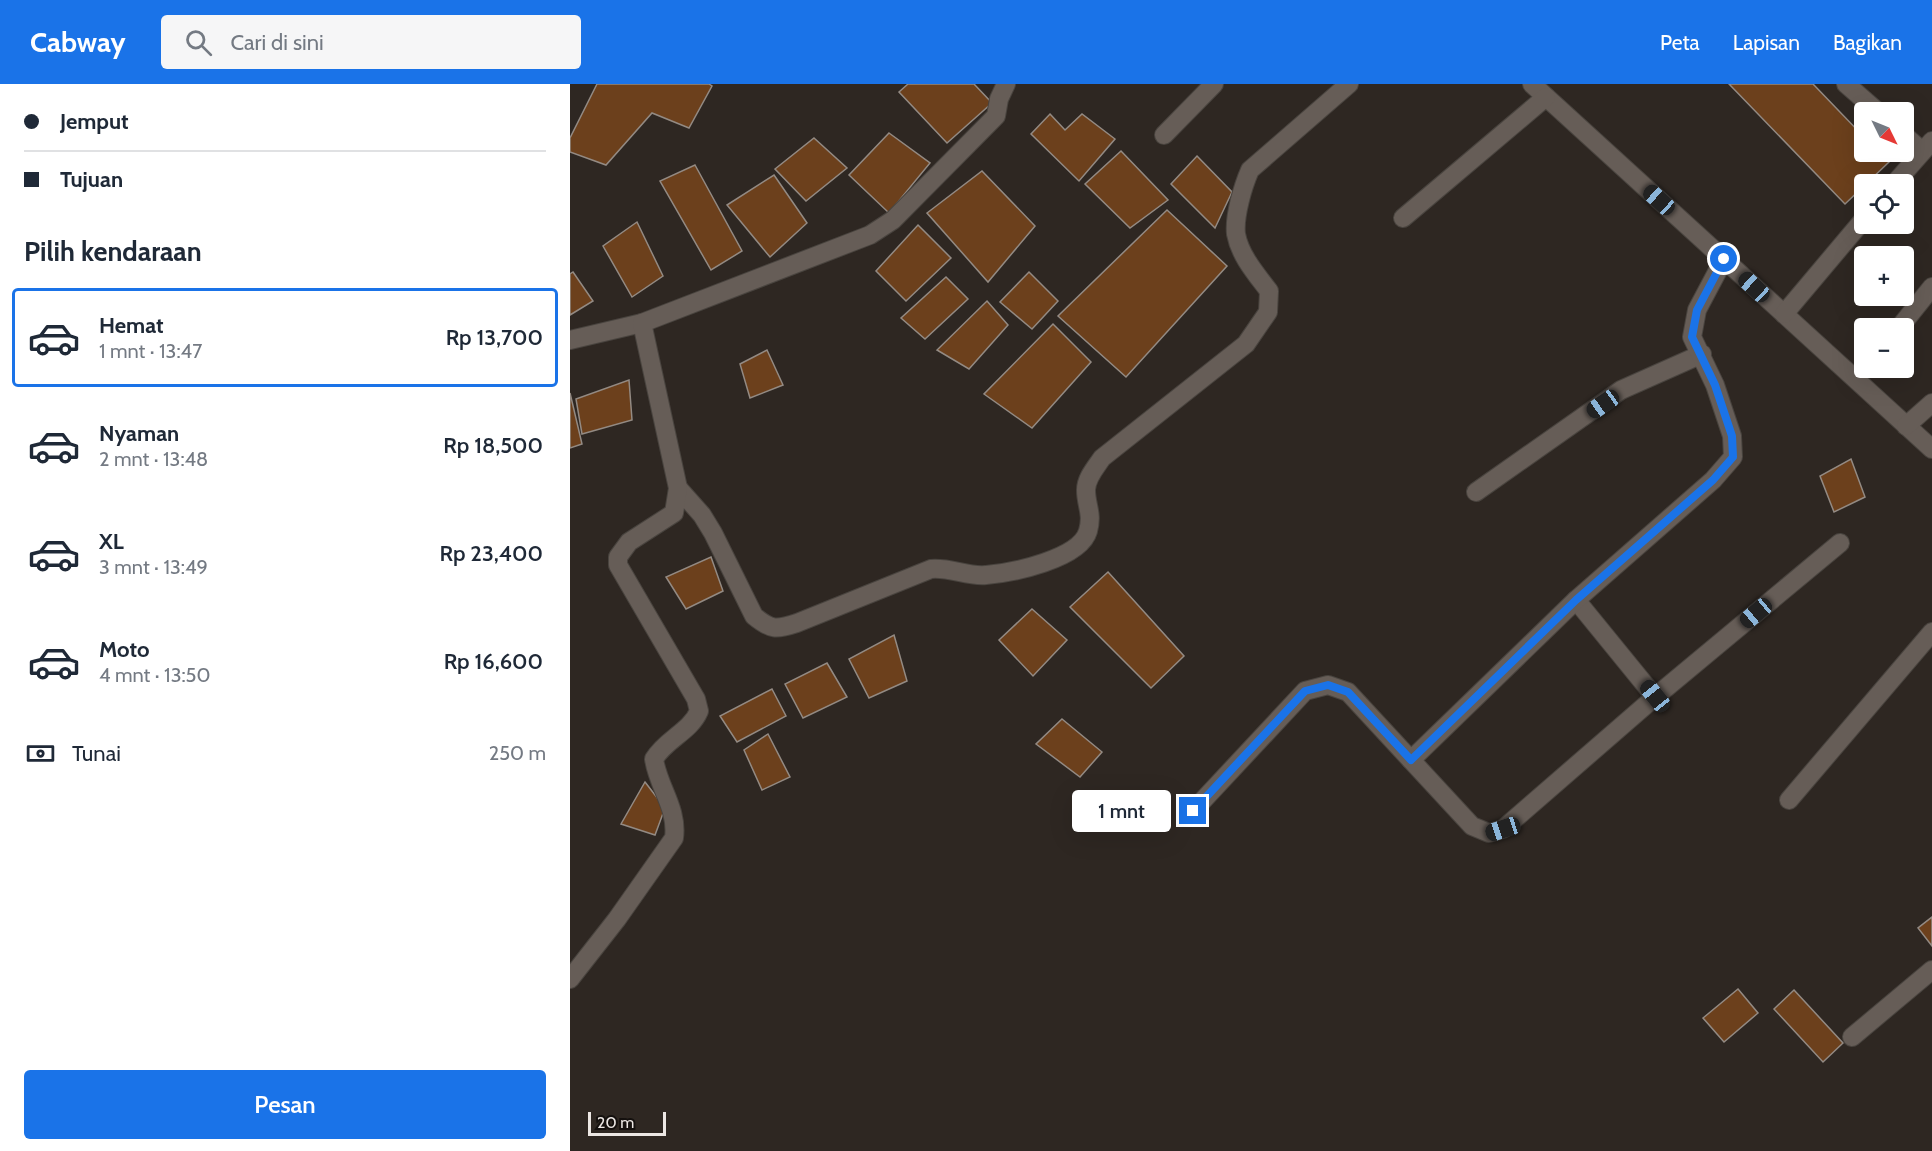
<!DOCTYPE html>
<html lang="id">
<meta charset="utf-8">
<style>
:root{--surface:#fff;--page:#f6f6f7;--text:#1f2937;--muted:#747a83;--line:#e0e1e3;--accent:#1a73e8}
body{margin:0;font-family:Cabin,sans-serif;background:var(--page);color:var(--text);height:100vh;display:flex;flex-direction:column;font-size:22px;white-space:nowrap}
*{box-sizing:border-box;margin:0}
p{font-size:20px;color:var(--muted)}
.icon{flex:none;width:33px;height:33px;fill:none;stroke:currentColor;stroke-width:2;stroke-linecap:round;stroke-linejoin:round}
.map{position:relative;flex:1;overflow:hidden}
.panel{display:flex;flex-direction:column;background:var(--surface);width:570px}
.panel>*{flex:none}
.top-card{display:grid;align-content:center;height:132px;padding:0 24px;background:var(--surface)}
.needle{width:39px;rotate:133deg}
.buttons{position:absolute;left:1284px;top:18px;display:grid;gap:12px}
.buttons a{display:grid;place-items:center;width:60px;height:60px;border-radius:6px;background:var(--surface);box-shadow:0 6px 24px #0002;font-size:30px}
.scale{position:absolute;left:18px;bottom:15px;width:78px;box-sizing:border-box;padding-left:6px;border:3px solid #ece7e4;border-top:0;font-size:16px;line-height:21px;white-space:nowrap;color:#ece7e4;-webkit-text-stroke:4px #14100e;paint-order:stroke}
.end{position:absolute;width:27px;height:27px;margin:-14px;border:8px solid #1a73e8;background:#fff;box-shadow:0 0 0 3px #fff}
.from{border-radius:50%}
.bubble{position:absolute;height:42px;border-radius:6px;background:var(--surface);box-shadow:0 6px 24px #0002;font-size:20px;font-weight:600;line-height:42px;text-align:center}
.car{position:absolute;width:18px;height:36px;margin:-18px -9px;border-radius:8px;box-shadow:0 0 4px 2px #0007;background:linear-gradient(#222 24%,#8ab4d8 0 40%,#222 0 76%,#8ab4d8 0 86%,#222 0)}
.top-card b{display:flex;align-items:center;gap:21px;height:57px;font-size:22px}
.top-card b+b{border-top:2px solid var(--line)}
.top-card i{width:15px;height:15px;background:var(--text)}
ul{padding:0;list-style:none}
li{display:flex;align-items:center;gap:18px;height:99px;margin:0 12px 9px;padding:0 12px;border:3px solid transparent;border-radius:6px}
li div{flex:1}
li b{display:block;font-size:22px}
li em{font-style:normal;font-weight:600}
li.current{border-color:var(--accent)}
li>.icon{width:54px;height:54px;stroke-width:1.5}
h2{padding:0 24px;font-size:27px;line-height:72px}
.pay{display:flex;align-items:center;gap:15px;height:66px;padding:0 24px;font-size:22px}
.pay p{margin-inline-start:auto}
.button{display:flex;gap:12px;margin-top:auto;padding:12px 24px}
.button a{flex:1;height:69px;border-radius:6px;background:var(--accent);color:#fff;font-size:24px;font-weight:600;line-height:69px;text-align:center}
header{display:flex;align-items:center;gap:36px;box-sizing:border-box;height:84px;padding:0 30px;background:var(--accent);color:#fff}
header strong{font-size:28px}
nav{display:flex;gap:33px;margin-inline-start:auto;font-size:21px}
.search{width:420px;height:54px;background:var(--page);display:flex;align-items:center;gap:15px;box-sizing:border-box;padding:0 21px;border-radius:6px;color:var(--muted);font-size:22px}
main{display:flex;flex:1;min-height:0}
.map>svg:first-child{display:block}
.building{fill:#6c401c;stroke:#938a83;stroke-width:1.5}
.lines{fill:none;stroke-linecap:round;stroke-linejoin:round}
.minor-casing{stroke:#49443f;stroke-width:20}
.minor{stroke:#665d57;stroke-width:18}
.route{stroke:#1a73e8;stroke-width:8}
</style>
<header>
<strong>Cabway</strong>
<div class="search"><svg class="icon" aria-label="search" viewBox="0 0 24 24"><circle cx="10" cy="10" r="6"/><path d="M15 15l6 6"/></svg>Cari di sini</div>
<nav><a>Peta</a><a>Lapisan</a><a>Bagikan</a></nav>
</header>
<main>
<section class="panel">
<div class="top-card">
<b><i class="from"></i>Jemput</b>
<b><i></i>Tujuan</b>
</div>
<h2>Pilih kendaraan</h2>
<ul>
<li class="current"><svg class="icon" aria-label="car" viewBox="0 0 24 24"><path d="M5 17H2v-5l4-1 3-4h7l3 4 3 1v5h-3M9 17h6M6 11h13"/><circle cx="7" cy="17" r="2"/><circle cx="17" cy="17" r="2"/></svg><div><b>Hemat</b><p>1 mnt · 13:47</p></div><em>Rp 13,700</em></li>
<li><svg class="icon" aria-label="car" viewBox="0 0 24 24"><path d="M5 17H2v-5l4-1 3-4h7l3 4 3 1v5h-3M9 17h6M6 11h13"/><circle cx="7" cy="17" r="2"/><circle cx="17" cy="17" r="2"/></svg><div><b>Nyaman</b><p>2 mnt · 13:48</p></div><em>Rp 18,500</em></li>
<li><svg class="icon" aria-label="car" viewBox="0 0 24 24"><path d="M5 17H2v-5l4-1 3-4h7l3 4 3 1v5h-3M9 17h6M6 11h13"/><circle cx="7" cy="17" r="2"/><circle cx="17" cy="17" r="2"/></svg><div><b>XL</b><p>3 mnt · 13:49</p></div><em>Rp 23,400</em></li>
<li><svg class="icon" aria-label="car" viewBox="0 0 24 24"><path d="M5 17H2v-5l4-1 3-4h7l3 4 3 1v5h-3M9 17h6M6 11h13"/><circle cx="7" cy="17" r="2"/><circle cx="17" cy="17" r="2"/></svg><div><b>Moto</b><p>4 mnt · 13:50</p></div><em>Rp 16,600</em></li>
</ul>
<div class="pay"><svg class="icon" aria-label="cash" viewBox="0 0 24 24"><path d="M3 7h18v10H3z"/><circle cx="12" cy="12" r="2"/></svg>Tunai<p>250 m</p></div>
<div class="button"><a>Pesan</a></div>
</section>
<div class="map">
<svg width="1362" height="1067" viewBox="0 0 1362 1067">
<rect width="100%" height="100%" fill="#2e2722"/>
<g class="building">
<path d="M27 0H139L142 2 119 44 82 29 36 81 0 68V54Z"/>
<path d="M338 0H404L422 19 377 59 329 8Z"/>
<path d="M1159 0H1243L1294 53V68H1308L1319 78 1275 120Z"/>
<path d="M480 30 495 46 512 30 545 55 509 97 461 50Z"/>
<path d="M319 49 360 79 319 129 279 91Z"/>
<path d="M244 54 277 84 236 117 205 85Z"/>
<path d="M551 67 598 116 560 144 515 100Z"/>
<path d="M627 72 662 108 645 144 601 100Z"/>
<path d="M125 81 172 167 141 186 90 97Z"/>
<path d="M412 87 465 142 418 198 357 129Z"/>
<path d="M204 91 237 139 200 173 157 121Z"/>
<path d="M597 126 657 182 556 293 488 232Z"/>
<path d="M67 138 93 192 62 213 33 162Z"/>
<path d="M348 141 381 174 336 217 306 187Z"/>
<path d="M3 188 23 217 0 231V190Z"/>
<path d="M459 188 488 217 462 245 430 218Z"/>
<path d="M376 193 398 215 355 255 331 234Z"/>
<path d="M417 217 438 241 399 285 367 266Z"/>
<path d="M483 240 521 278 462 344 414 310Z"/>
<path d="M197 266 213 301 180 314 170 280Z"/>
<path d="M59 296 62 336 12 350 6 315Z"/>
<path d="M0 309 12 360 0 364Z"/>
<path d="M1281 375 1295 413 1264 428 1250 392Z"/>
<path d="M141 473 153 507 116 525 96 493Z"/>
<path d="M538 488 614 572 581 604 500 523Z"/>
<path d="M462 525 497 556 463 592 429 556Z"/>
<path d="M324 551 337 597 299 614 279 575Z"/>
<path d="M257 579 277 613 233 634 215 600Z"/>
<path d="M202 605 216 632 167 658 150 632Z"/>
<path d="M492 635 532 668 510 693 466 660Z"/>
<path d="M198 650 220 693 192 706 174 666Z"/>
<path d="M75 698 95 724 85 751 51 740Z"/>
<path d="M1362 833V862L1348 844Z"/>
<path d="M1168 905 1188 929 1154 958 1133 934Z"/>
<path d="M1224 906 1273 959 1253 978 1204 925Z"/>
</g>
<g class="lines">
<g class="minor-casing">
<g id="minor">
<path d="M962 0 1362 365"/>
<path d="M1276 0 1308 28"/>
<path d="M594 51 644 0"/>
<path d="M1334 51 1352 67"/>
<path d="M1324 100 1362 57"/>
<path d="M833 134 976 13"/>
<path d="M1214 230 1294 135"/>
<path d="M1329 244 1362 203"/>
<path d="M0 256 72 239"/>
<path d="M1336 342 1362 319"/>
<path d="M108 404 132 431 143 449 184 532C201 546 206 546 227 539L361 485C380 483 398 493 416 491 442 489 510 475 518 447 523 429 516 422 516 406 516 394 526 383 532 374L676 260 698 228 699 207C687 191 670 172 666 150 664 132 673 102 680 86L779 0"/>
<path d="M906 408 1051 306 1132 270"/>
<path d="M1006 516 1085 613 1270 459"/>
<path d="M841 676 1006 516 1143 396 1163 373 1162 352 1145 301 1122 253 1127 226 1154 175"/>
<path d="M1219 716 1362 548"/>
<path d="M623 727 735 607 758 601 778 608 902 742 919 749 933 745 1085 613"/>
<path d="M0 895 47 835 104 754C108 724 88 703 84 675 96 655 120 648 129 627L126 615 48 481V473L59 458 104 429 108 404 72 239 300 151 323 136 426 32 429 15 436 0"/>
<path d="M1282 953 1362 886"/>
</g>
</g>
<use href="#minor" class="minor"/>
</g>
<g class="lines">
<path class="route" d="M623 727 735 607 758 601 778 608 841 676 1006 516 1143 396 1163 373 1162 352 1145 301 1122 253 1127 226 1154 175"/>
</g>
</svg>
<div class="buttons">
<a><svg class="needle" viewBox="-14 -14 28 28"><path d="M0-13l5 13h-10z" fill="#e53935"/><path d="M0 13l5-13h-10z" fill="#747a83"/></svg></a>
<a><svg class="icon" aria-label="locate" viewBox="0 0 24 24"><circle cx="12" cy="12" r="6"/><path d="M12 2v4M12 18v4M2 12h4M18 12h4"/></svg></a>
<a>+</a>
<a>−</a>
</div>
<div class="scale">20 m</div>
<i class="end from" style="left:1154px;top:175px"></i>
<i class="end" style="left:623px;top:727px"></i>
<div class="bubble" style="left:502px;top:706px;width:99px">1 mnt</div>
<i class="car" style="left:1089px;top:116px;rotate:312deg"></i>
<i class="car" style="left:1184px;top:203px;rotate:313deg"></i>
<i class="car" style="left:1033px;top:320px;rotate:235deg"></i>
<i class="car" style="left:1186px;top:529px;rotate:230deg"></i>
<i class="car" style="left:1085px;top:612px;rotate:321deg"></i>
<i class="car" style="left:933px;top:745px;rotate:252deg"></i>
</div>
</main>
